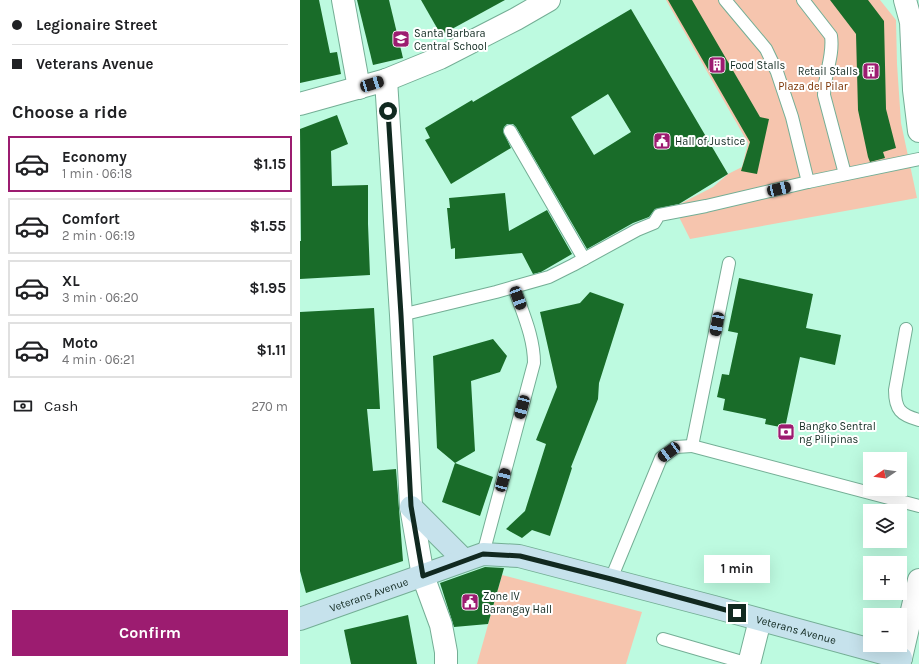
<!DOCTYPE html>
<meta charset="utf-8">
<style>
:root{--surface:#fff;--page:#f2f2f2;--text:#202124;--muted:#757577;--line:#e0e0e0;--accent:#9c1c70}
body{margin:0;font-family:Karla,sans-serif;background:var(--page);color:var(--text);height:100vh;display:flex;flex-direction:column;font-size:15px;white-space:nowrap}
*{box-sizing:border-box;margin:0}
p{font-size:13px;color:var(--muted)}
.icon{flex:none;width:22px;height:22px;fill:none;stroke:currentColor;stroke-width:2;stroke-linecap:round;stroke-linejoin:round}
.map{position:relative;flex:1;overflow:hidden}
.panel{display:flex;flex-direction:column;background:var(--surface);width:300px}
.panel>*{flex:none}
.banner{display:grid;align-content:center;height:88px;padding:0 12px;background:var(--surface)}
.needle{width:26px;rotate:257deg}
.controls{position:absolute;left:563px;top:452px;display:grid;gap:8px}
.controls a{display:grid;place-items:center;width:44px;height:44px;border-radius:0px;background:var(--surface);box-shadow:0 4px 16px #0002;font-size:20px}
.end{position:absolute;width:18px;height:18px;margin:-9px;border:5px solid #112920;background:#fff;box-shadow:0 0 0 2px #fff}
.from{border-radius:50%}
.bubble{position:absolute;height:28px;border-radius:0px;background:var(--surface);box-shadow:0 4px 16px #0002;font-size:13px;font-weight:700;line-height:28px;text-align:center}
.car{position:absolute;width:12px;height:24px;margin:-12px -6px;border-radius:5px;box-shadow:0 0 3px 1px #0007;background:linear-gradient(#222 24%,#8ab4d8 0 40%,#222 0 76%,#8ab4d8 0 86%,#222 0)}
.banner b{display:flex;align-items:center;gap:14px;height:38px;font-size:15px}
.banner b+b{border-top:1px solid var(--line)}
.banner i{width:10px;height:10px;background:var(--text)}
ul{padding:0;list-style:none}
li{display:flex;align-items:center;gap:12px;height:56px;margin:0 8px 6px;padding:0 4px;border:2px solid var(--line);border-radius:0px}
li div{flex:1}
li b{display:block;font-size:15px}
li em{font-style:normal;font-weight:700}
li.current{border-color:var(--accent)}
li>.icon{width:36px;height:36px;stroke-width:1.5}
h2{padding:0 12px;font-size:18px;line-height:48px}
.pay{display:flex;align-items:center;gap:10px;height:44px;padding:0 12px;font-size:15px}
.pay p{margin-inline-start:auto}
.cta{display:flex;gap:8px;margin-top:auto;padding:8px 12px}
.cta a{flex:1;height:46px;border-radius:0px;background:var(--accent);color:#fff;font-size:16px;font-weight:700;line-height:46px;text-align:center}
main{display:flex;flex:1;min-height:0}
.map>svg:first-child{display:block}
.green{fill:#f6c5ae}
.building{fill:#196c29;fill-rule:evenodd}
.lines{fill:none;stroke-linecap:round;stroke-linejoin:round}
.service-casing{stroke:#74ae95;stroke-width:14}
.minor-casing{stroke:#74ae95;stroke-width:24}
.tertiary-casing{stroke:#74ae95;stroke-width:24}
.secondary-casing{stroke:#74ae95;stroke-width:24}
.service{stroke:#fff;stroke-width:12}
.minor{stroke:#fff;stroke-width:22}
.tertiary{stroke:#fff;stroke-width:22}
.secondary{stroke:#c6e2ec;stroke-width:22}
.route{stroke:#112920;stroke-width:5}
.labels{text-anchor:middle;stroke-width:4;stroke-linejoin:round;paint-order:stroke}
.poi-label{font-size:11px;fill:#112920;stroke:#fff;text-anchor:start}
.park-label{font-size:11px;fill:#7a3101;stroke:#fff}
.street-label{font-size:11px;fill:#112920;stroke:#fff}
</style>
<main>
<section class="panel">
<div class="banner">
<b><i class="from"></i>Legionaire Street</b>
<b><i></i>Veterans Avenue</b>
</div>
<h2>Choose a ride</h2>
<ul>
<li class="current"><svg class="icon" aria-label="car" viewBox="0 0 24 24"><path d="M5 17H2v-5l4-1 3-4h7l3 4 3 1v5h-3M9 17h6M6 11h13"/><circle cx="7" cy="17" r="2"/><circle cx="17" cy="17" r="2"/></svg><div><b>Economy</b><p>1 min · 06:18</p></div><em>$1.15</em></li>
<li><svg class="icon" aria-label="car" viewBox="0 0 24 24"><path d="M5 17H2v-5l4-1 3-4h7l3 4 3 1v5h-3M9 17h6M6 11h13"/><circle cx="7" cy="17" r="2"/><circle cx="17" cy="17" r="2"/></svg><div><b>Comfort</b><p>2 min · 06:19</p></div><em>$1.55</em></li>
<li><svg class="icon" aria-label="car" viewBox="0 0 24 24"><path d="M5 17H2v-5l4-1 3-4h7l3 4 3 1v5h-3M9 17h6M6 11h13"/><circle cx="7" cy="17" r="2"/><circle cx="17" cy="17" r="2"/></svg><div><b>XL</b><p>3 min · 06:20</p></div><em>$1.95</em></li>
<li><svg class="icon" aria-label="car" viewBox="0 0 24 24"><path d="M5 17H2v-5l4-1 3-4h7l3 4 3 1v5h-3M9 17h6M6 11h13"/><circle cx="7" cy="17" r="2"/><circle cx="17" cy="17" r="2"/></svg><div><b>Moto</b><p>4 min · 06:21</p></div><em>$1.11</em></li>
</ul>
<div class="pay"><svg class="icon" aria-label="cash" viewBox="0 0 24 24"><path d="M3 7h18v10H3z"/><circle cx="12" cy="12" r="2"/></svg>Cash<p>270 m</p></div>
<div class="cta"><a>Confirm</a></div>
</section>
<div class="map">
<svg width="619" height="664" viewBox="0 0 619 664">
<rect width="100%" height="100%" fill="#bdfae0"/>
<g class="green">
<path d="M366 0H580L596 20 597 64 601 123 617 198 390 239 374 207 413 187 428 174 442 167 448 143Z"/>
<path d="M202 575 342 612 326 664H177Z"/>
</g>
<g class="building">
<path d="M0 0H19L30 53 37 52 41 74 0 83Z"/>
<path d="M57 0H89L103 58 73 65Z"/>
<path d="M121 0H205L141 35Z"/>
<path d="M368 0H392L460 117 469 119 457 174 441 171 450 142Z"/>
<path d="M530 0H568L584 21 586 109 596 148 583 152 585 158 570 162 568 157 558 110 556 34Z"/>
<path d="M331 9 428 174 379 204 355 209 349 217 333 223 287 249 216 127 213 124H207L204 127 203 131 211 148 151 184 125 140 130 138 125 128 172 100 173 102ZM308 94 331 132 294 155 271 117Z"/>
<path d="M37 115 48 144 31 151 32 186 68 185V224L70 275 0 279V241H1L0 129Z"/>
<path d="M205 193 209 231 247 210 272 254 241 272 233 274 222 253 155 259V248L151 249 147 208H150L149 198Z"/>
<path d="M439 278 513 294 506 328 541 335 535 365 500 357 485 428 465 424 466 419 423 410 425 399 417 397 422 374 429 375 438 333 428 331Z"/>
<path d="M290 292 324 304 299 383 298 399 271 467 272 468 250 536 232 530 222 538 206 529 225 511 246 444 236 440 257 387 240 312 280 303Z"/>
<path d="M74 308 80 409H67L73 471 96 469 103 561 6 593 0 571V312Z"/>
<path d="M193 339 207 356 200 372 171 381 175 451 155 463 137 448 133 356Z"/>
<path d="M155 463 193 477 180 516 142 502Z"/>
<path d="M185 567 204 568 188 624 154 627 140 583Z"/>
<path d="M108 615 117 664H51L44 630Z"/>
</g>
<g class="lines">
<g class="service-casing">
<g id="service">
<path d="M425 0 466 49 477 72 492 117 508 182"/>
<path d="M503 0 531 36C534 56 524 75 524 95L545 174"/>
<path d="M210 131 284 259"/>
<path d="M429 263 392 446 619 506"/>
<path d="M101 315 196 292 249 277 273 265 337 230 354 223 359 215 406 206 508 182 619 159"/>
<path d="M606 329 595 390C595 410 601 415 619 420"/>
<path d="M183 554 234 363C234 336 222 312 214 287"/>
<path d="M311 579 361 458 376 447 392 446"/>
<path d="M363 639 449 664"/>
</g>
</g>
<g class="minor-casing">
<g id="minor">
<path d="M43 0 59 88"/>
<path d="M605 0 611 22 614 90 619 131"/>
<path d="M601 658 619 580"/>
<path d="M449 664 460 620"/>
</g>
</g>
<g class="tertiary-casing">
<g id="tertiary">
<path d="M86 80 101 315 111 507 123 576 141 625 146 652V664"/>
<path d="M0 104 86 80 140 58 216 19 249 0"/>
</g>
</g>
<g class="secondary-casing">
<g id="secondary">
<path d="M111 507 164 560"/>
<path id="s1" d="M0 619 183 554 219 556 414 607 601 658 599 664"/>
</g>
</g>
<use href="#service" class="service"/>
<use href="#minor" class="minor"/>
<use href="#tertiary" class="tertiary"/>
<use href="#secondary" class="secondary"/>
</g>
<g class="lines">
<path class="route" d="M88 111 101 315 111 506 123 576 183 554 220 556 311 579 437 613"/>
</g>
<defs>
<g id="school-square" transform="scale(0.9)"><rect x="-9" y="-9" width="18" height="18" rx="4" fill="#9c1c70" stroke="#fff"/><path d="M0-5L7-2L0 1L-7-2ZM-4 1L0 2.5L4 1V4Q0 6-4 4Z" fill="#fff"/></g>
<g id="building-square" transform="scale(0.9)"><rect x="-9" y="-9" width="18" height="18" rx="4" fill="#9c1c70" stroke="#fff"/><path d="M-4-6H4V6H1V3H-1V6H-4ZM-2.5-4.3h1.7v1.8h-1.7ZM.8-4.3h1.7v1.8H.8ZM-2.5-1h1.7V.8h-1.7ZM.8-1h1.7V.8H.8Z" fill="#fff"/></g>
<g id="civic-square" transform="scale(0.9)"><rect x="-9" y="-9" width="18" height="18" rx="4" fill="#9c1c70" stroke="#fff"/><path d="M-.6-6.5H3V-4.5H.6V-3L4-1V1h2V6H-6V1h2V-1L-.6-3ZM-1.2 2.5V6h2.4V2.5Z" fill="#fff"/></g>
<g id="bank-square" transform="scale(0.9)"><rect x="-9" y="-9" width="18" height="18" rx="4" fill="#9c1c70" stroke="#fff"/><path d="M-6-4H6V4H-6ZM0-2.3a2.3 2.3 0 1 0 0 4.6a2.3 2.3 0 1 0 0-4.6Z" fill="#fff"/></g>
</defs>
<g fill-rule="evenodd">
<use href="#school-square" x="101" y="39"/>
<use href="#building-square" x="417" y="65"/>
<use href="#building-square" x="571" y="71"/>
<use href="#civic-square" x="362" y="141"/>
<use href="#bank-square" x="486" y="432"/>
<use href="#civic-square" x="170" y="602"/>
</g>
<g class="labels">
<g class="poi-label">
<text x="114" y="37">Santa Barbara<tspan x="114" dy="13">Central School</tspan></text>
<text x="430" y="69">Food Stalls</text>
<text x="558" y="75" text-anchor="end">Retail Stalls</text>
<text x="375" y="145">Hall of Justice</text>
<text x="499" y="430">Bangko Sentral<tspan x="499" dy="13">ng Pilipinas</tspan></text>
<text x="183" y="600">Zone IV<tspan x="183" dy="13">Barangay Hall</tspan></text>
</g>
<g class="park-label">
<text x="513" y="90">Plaza del Pilar</text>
</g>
<g class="street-label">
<text dy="4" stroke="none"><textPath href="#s1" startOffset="73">Veterans Avenue</textPath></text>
<text dy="4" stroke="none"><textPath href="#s1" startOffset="517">Veterans Avenue</textPath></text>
</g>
</g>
</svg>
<div class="controls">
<a><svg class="needle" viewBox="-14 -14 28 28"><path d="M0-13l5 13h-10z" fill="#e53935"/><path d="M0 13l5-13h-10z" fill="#757577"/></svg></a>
<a><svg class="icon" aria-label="layers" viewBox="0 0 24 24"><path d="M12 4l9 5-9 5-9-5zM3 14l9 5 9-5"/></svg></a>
<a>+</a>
<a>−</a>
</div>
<i class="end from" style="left:88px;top:111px"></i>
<i class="end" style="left:437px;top:613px"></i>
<div class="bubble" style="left:404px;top:555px;width:66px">1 min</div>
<i class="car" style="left:72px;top:84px;rotate:73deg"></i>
<i class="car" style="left:479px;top:189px;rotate:77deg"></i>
<i class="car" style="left:218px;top:298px;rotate:160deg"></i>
<i class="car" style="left:417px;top:324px;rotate:191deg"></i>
<i class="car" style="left:222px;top:407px;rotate:195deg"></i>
<i class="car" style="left:369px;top:452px;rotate:234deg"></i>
<i class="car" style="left:203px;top:480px;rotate:15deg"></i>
</div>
</main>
